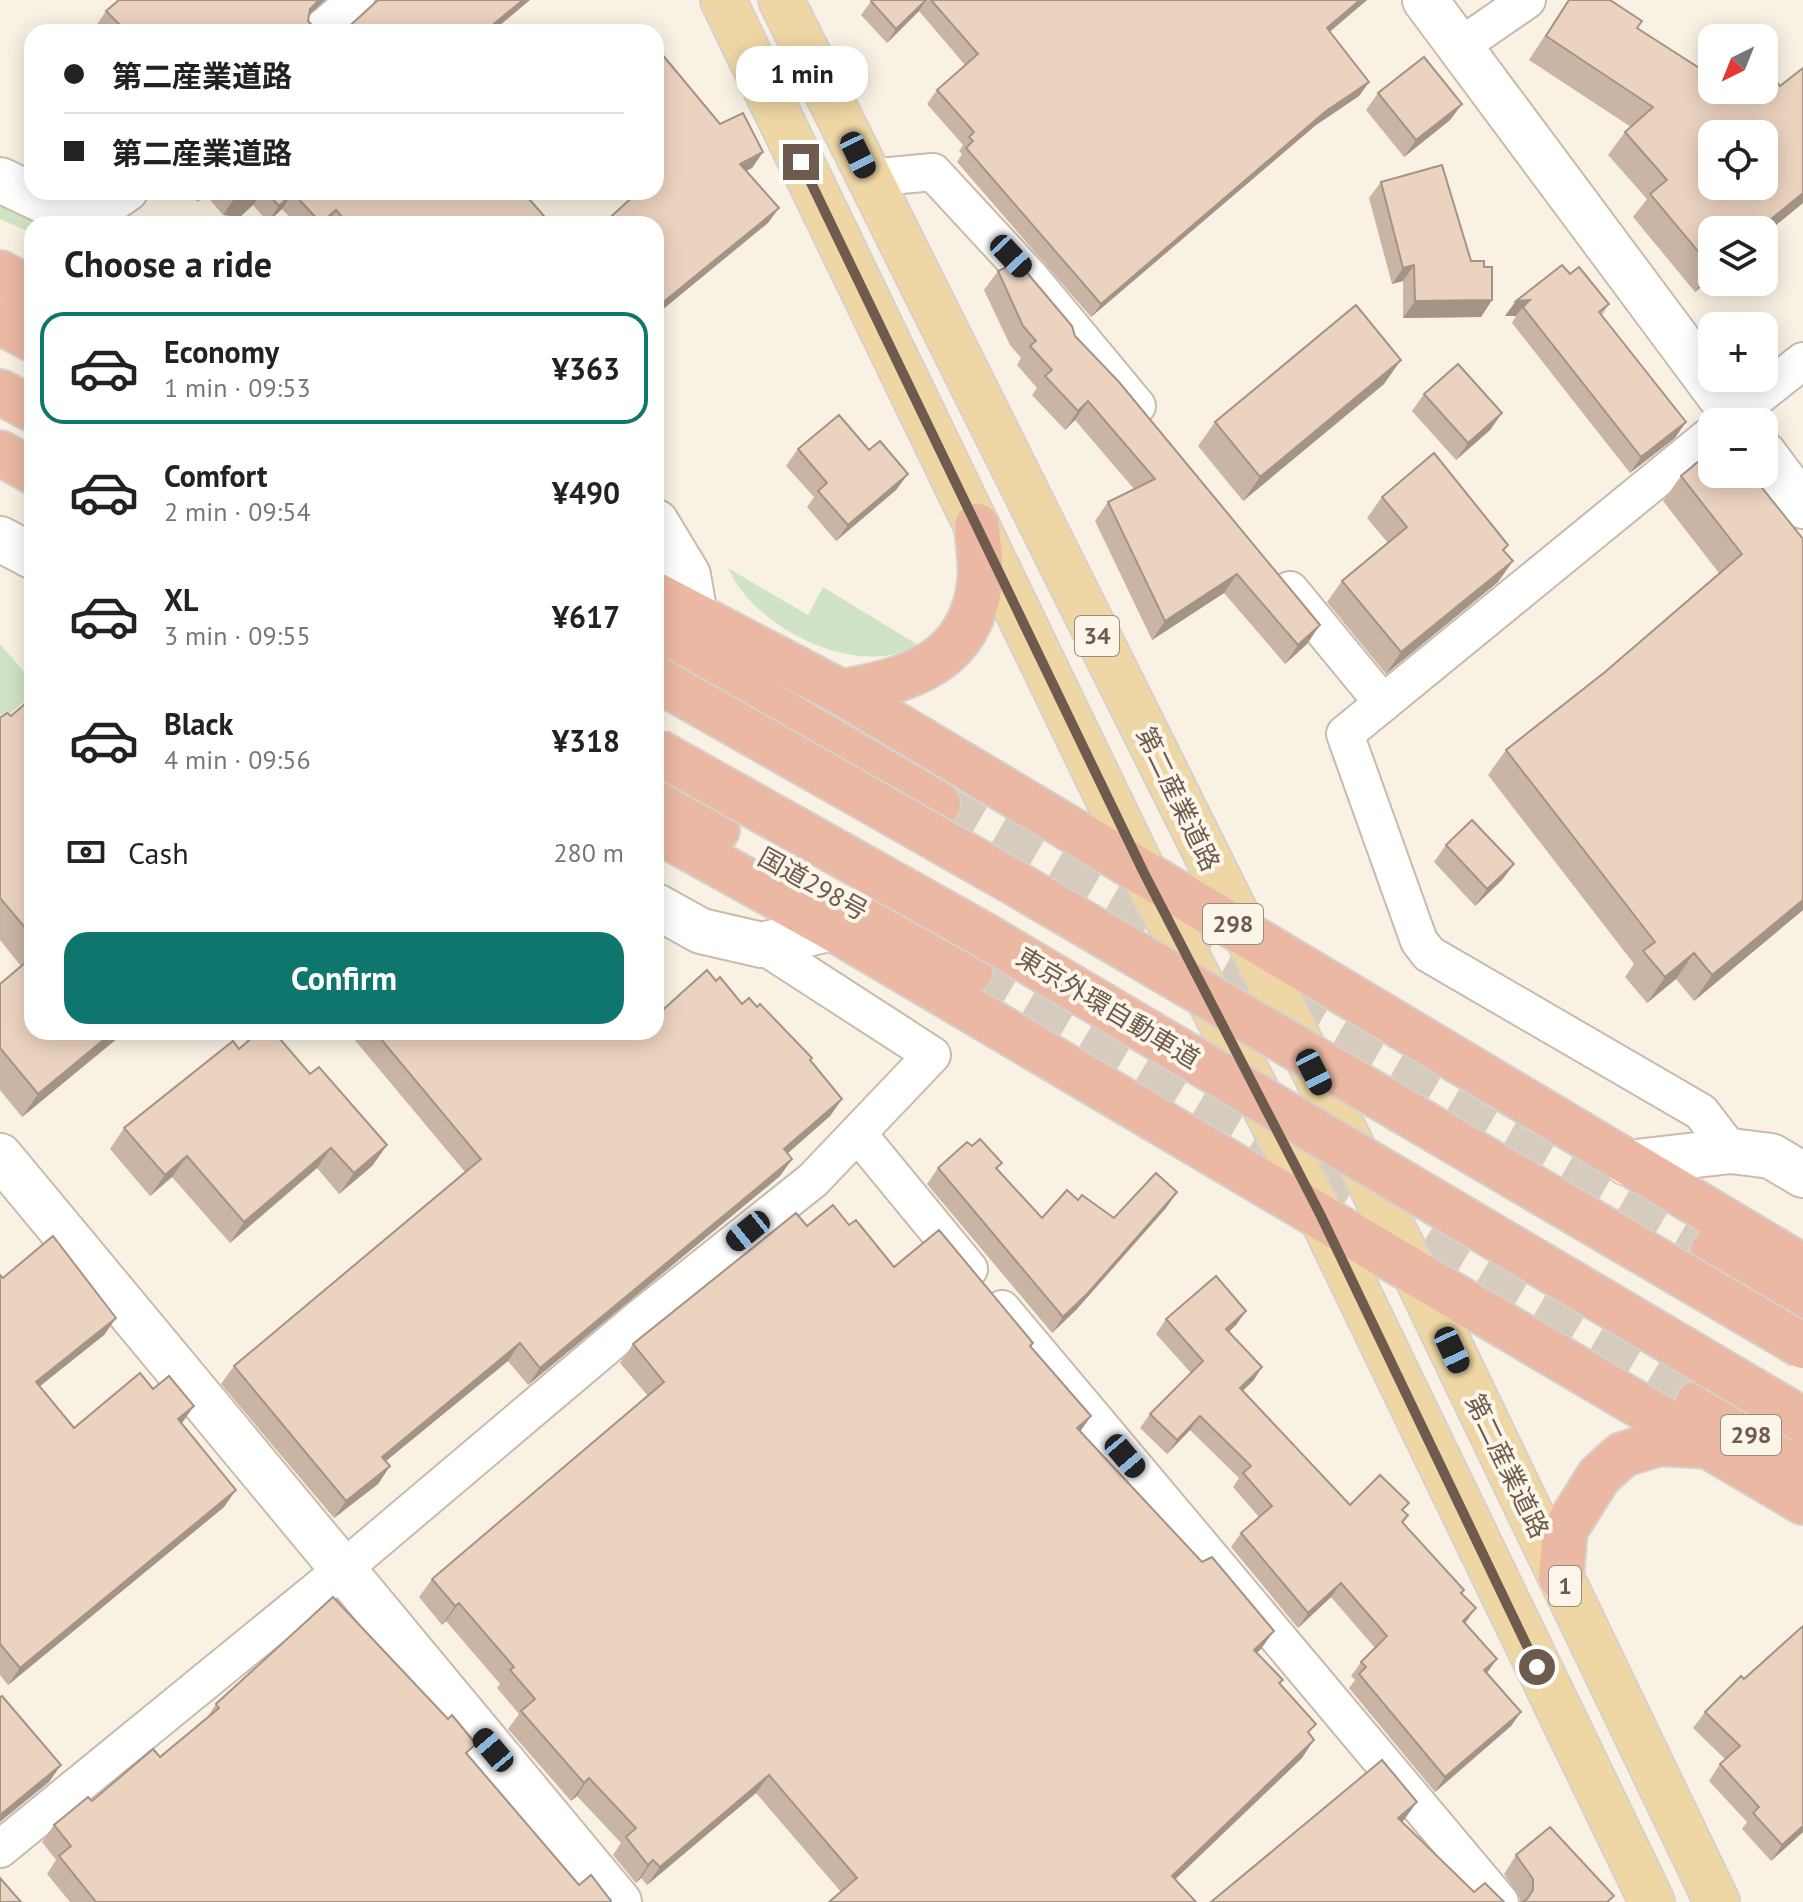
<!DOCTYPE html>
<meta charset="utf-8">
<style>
:root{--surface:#fff;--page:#f2f2f2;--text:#222;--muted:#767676;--line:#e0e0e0;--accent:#0f766e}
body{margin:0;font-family:"PT Sans","Noto Sans JP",sans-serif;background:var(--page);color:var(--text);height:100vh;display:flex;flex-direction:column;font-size:30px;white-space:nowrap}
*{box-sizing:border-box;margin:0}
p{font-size:26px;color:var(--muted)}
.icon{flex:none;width:44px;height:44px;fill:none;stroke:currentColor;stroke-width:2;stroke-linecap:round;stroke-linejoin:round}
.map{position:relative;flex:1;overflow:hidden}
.panel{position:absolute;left:24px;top:216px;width:640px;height:824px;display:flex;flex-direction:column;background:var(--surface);border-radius:24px;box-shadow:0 4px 20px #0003}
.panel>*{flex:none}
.guide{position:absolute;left:24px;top:24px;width:640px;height:176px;border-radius:24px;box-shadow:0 4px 20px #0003;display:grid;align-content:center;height:176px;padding:0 40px;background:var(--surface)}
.needle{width:52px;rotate:223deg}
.tools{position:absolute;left:1698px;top:24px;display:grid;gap:16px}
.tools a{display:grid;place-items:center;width:80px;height:80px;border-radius:16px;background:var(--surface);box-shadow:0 4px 20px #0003;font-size:40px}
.end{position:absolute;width:36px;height:36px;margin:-18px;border:10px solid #6e5b4d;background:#fff;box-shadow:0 0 0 4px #fff}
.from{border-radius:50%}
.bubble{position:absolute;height:56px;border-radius:24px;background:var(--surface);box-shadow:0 4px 20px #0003;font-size:26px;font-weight:600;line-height:56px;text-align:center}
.car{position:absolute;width:24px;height:48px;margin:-24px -12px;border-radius:10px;box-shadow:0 0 6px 2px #0007;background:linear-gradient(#222 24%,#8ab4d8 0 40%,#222 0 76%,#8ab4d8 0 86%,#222 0)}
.guide b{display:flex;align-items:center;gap:28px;height:76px;font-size:30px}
.guide b+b{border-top:2px solid var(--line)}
.guide i{width:20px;height:20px;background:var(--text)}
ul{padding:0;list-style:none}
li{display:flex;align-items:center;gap:24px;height:112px;margin:0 16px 12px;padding:0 24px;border:4px solid transparent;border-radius:24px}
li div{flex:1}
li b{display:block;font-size:30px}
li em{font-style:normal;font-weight:600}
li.on{border-color:var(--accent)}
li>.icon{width:72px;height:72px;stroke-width:1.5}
h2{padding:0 40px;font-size:36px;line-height:96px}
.pay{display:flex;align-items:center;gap:20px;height:88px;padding:0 40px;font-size:30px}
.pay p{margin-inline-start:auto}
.action{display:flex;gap:16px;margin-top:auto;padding:16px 40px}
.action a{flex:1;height:92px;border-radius:24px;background:var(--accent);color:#fff;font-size:32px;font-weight:600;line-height:92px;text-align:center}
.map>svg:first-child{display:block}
.green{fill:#d0e4c5}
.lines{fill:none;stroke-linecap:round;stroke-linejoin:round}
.highway-tunnel{stroke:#d6ccbe;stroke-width:44;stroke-dasharray:44 22;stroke-linecap:butt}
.street-casing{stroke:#c8baac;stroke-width:40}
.secondary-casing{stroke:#cbbbab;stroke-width:48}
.primary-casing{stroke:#d6d1cd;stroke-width:48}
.highway-casing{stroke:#d6d1cd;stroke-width:48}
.street{stroke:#fff;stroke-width:36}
.secondary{stroke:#fff;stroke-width:44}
.primary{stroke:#efd7a5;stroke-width:44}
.highway{stroke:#ebb9a3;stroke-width:44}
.highway-bridge-casing{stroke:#d6d1cd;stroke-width:48;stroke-linecap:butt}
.highway-bridge{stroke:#ebb9a3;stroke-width:44}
.wall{fill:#cab5a5}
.shaded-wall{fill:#a49486}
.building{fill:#ebd3c0;stroke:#a49486;stroke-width:2;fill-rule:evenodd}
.route{stroke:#6e5b4d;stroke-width:10}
.labels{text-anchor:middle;stroke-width:8;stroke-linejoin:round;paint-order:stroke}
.shield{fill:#fcf6ea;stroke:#998a7c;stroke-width:2}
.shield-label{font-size:24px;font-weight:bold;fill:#6e5b4d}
.street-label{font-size:26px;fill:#6e5b4d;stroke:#fcf6ea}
</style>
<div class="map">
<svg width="1803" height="1902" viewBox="0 0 1803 1902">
<rect width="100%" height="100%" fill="#f9f2e4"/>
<g class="green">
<path d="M0 194 60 224H32V233L0 219Z"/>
<path d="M728 568 808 615 823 587 918 645C857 681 753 627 728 568Z"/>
<path d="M0 644 32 681V695L0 722Z"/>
</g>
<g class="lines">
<g class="highway-tunnel">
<path d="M938 804 1713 1251"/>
<path d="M970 972 1698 1403"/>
</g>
<g class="street-casing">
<g id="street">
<path d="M318 32 356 0"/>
<path d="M1459 47 1527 0"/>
<path d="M869 178 933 172 1030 277 1137 406"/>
<path d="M87 221 129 192"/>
<path d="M1726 422 1803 361"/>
<path d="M1712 434 1345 734 1419 941 1429 954 1701 1112 1731 1151"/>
<path d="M1290 590 1383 703"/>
<path d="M858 1134 969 1269"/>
<path d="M1002 1309 1500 1902"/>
<path d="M0 1849 343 1569 640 1318 813 1180 932 1055 762 945"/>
</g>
</g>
<g class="secondary-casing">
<g id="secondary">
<path d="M1425 0 1739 422"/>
<path d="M0 180 93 224"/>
<path d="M1764 454 1803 506"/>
<path d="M656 522 688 575 695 616"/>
<path d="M0 539 32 556"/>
<path d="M656 906 701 931 762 945 832 928"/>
<path d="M0 1156 619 1902"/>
<path d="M1627 1163 1731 1151 1771 1156 1803 1175"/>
</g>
</g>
<g class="primary-casing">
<g id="primary">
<path d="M723 0 1144 873 1321 1216 1652 1902"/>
<path d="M781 0 1414 1271 1717 1902"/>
</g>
</g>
<g class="highway-casing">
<g id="highway">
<path d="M0 273 32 290"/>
<path d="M0 322 32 339"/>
<path d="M0 392 32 409"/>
<path d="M0 453 32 471"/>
<path d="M656 595 841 692 1803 1267"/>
<path d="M656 638 938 804"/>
<path d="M841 692C909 681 971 662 980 582 982 564 978 544 977 526"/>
<path d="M656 795 717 830"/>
<path d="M656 830 832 928 1803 1502"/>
<path d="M874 918 970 972"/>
<path d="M1713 1251 1803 1303"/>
<path d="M1698 1403 1803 1466"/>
<path d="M1561 1577 1565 1530 1599 1476 1622 1455 1659 1443 1707 1446"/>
</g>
</g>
<use href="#street" class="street"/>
<use href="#secondary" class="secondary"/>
<use href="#primary" class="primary"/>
<use href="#highway" class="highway"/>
<g class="highway-bridge-casing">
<g id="highway-bridge">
<path d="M656 679 1015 883 1803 1346"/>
<path d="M656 751 982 934 1803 1420"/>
</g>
</g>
<use href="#highway-bridge" class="highway-bridge"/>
</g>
<g class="wall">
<path d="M119 0H325L309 15 308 21 318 32H100L95 27 106 11Z"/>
<path d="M872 0H1367L1330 32 1369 82 1359 96 1316 125 1091 317 957 162 962 154 959 151 963 145 927 104 937 90 965 65 919 11 887 43 861 15Z"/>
<path d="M1568 0H1610L1637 28 1712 90 1780 86 1803 68V203L1764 235V230L1695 292 1633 217 1647 199 1608 155 1625 132 1631 127 1529 60Z"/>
<path d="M1378 93 1462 104 1450 120 1404 157 1366 110Z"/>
<path d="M720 124 763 152 752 168 746 171 768 223 630 199 625 192H656Z"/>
<path d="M1381 182 1471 261 1492 300 1481 317 1403 318V281L1392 284 1369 198Z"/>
<path d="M189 192H528L525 195 551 224H296L282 209 268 222 253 205 240 217 223 215 206 195 198 202Z"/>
<path d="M998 271 1075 336 1307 644 1285 664 1224 593 1152 640 1095 521 1108 502 1134 489 1075 420 1065 430 1032 395 1037 388 1017 365 1021 358 1010 345 984 290Z"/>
<path d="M1570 274 1609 304 1602 315 1675 438 1630 473 1512 323 1516 316H1505L1516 301Z"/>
<path d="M1384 384 1243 501 1198 446 1215 422Z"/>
<path d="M1424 394 1502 413 1490 430 1456 460 1412 411Z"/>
<path d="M798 449 869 450 908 474 896 490 836 541 807 507 814 497 786 466Z"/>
<path d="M1751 474 1803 910 1694 1001 1676 979 1647 1003 1625 977 1634 964 1488 775 1506 750 1605 672 1719 573 1663 501 1681 476Z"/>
<path d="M1382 497 1498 582 1386 674 1327 602 1342 581 1388 543 1367 518Z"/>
<path d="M32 698V1032H125L22 1117 0 1090V984L21 966 0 940V718L11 716Z"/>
<path d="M1446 845 1514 864 1502 880 1475 906 1434 862Z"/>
<path d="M716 981 742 1004 757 1007 812 1058 810 1061 842 1099 830 1116 788 1153 792 1159 780 1176 528 1385 508 1361 386 1461 390 1466 378 1484 334 1518 221 1384 234 1366 465 1172 348 1032H656Z"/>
<path d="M239 1049 310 1074 387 1145 372 1166 339 1194 317 1168 230 1243 172 1177 150 1196 110 1149 124 1128Z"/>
<path d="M972 1146 1002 1163 997 1169 1042 1218 1078 1200 1114 1218 1177 1192 1166 1208 1076 1310 1052 1333 927 1184 938 1168Z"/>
<path d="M849 1225 894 1267 1031 1347 1091 1416 1080 1432 1202 1562 1274 1631 1257 1653 1283 1680 1280 1684 1309 1733 1302 1758 1175 1879 841 1892 756 1793 647 1885 641 1878 636 1883 613 1855 621 1843 577 1796 571 1801 508 1729 519 1714 497 1688 500 1684 446 1621 442 1625 419 1597 432 1579 648 1396 620 1363 633 1344 807 1226Z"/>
<path d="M0 1275 3 1278 116 1318 104 1335 39 1386 74 1428 181 1423 224 1507 8 1685 0 1675Z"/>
<path d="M1246 1311 1236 1325 1229 1332 1262 1367 1253 1381 1243 1390 1350 1505 1403 1511 1408 1515 1403 1523 1464 1590 1462 1593 1465 1623 1487 1673 1521 1712 1511 1726 1435 1792 1349 1688 1355 1680 1351 1676 1361 1662 1375 1648 1331 1597 1298 1628 1231 1547 1241 1533 1259 1517 1233 1487 1239 1478 1190 1430 1167 1454 1140 1428 1150 1414 1191 1373 1156 1334 1166 1319Z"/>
<path d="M1741 1676 1803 1832 1771 1861 1742 1829 1747 1822 1709 1781 1720 1764 1726 1760 1693 1728 1705 1712Z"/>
<path d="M216 1704 468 1755 579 1885 610 1902H70L47 1874 56 1860 42 1842 54 1825 160 1757 206 1719Z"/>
<path d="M1516 1855 1610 1902H1520V1898L1504 1874Z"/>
</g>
<g class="shaded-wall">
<path d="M319 0H325L299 24 310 9Z"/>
<path d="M523 0H530L492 32H484Z"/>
<path d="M926 0 919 11 887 43 896 29Z"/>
<path d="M1360 0H1367L1317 42 1327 28Z"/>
<path d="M1369 82 1359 96 1316 125 1091 317 1101 304 1326 111Z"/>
<path d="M1462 104 1450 120 1404 157 1416 140Z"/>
<path d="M763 152 752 168 729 179 740 164Z"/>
<path d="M263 192 253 205 240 217 223 215 234 199Z"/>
<path d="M293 193 282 209 268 222 279 206Z"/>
<path d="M1803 193V203L1764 235V230H1758Z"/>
<path d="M779 208 768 223 656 315V308Z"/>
<path d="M336 210 326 224H320L321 223Z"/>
<path d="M1414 265 1403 281 1392 284 1403 268Z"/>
<path d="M1712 268V278L1695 292Z"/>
<path d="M1492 300 1481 317 1403 318 1415 301Z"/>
<path d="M1530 300 1523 307 1516 316H1505L1516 301Z"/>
<path d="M1401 360 1384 384 1243 501 1260 477Z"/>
<path d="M1088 401 1075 420 1065 430 1078 411Z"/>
<path d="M1502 413 1490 430 1456 460 1468 443Z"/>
<path d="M1686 422 1675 438 1630 473 1641 457Z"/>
<path d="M908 474 896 490 836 541 848 525Z"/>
<path d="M1513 561 1498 582 1386 674 1401 652Z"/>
<path d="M1237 574 1224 593 1152 640 1165 621Z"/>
<path d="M1320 625 1307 644 1285 664 1298 645Z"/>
<path d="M1514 864 1502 880 1475 906 1487 889Z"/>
<path d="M1803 900V910L1694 1001 1712 975Z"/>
<path d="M1694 953 1676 979 1647 1003 1665 977Z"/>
<path d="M113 1032H125L22 1117 38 1094Z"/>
<path d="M842 1099 830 1116 772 1167 784 1149Z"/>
<path d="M387 1145 372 1166 339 1194 354 1173Z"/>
<path d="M331 1148 317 1168 230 1243 244 1222Z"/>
<path d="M187 1156 172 1177 150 1196 165 1175Z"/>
<path d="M792 1159 780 1176 528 1385 540 1368Z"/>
<path d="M1177 1192 1166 1208 1076 1310 1052 1333 1063 1317Z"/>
<path d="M1246 1311 1236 1325 1216 1343 1226 1329Z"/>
<path d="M116 1318 104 1335 24 1399 36 1382Z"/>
<path d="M520 1343 508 1361 370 1474 382 1457Z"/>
<path d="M1262 1367 1253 1381 1231 1402 1240 1388Z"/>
<path d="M194 1406 182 1423 178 1419Z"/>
<path d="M1091 1416 1078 1434 1077 1428Z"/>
<path d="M1200 1416 1190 1430 1167 1454 1177 1440Z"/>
<path d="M390 1466 378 1484 334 1518 346 1501Z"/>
<path d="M236 1490 224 1507 8 1685 20 1668Z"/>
<path d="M1341 1583 1331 1597 1298 1628 1308 1613Z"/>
<path d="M459 1603 446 1621 442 1625 455 1606Z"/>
<path d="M1476 1608 1466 1622 1453 1635 1463 1621Z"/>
<path d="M1274 1631 1261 1649 1241 1668 1254 1650Z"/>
<path d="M1497 1659 1487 1673 1484 1670Z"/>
<path d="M1521 1712 1511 1726 1435 1792 1445 1777Z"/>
<path d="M1314 1740 1302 1758 1160 1894 1172 1876Z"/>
<path d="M61 1765 49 1782 0 1822V1815Z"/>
<path d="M769 1775 756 1793 647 1885 660 1867Z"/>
<path d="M589 1778 577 1796 571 1801 584 1783Z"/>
<path d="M1417 1802 1404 1820 1386 1836 1398 1818Z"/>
<path d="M1803 1826V1832L1771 1861 1782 1845Z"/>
<path d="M653 1860 641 1878 636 1883 648 1865Z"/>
</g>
<g class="building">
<path d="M119 0H319L310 9 308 21 318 32H127L106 11Z"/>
<path d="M378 0H523L484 32H343Z"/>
<path d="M872 0H926L896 29 871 1Z"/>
<path d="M931 0H1360L1327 28 1369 82 1326 111 1101 304 966 148 973 141 969 137 974 132 937 90 978 54Z"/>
<path d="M1569 0H1610L1642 21 1637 28 1704 71 1712 65V90H1764V66L1780 86 1803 68V193L1758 230H1712V268L1650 194 1667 180 1625 132 1653 107 1546 36ZM1712 134H1764V186H1712Z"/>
<path d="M656 47 720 124 743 113 763 152 740 164 779 208 656 308V224H603L638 192H656Z"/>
<path d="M1424 57 1462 104 1416 140 1378 93Z"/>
<path d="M1442 165 1471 261H1484V267H1492V300L1415 301 1414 265 1403 268 1381 182Z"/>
<path d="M228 192H262L251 201 234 199Z"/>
<path d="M266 192H523L551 224H348L336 210 321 223 293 193 279 206Z"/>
<path d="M1018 262 1072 326 1075 336 1119 382 1320 625 1298 645 1237 574 1165 621 1108 502 1155 479 1088 401 1078 411 1045 376 1052 370 1030 346 1036 341 1023 326 998 271Z"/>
<path d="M1562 265 1570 274 1579 267 1609 304 1599 312 1686 422 1641 457 1523 307 1530 300 1516 301Z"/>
<path d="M1356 305 1401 360 1260 477 1215 422Z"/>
<path d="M1458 364 1502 413 1468 443 1424 394Z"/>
<path d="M839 415 869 450 880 441 908 474 848 525 818 491 827 483 798 449Z"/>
<path d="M1712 450V474H1751L1803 539V900L1712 975 1694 953 1665 977 1643 951 1655 942 1506 750 1605 672 1742 554 1681 476Z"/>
<path d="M1434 453 1508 545 1503 550 1513 561 1401 652 1342 581 1407 527 1382 497Z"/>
<path d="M32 698V936L0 898V718L7 713 11 716Z"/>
<path d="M1472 820 1514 864 1487 889 1446 845Z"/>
<path d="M32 957V1032H113L38 1094 0 1048V984Z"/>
<path d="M707 970 716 981 720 977 742 1004 749 998 757 1007 760 1004 812 1058 810 1060 842 1099 784 1149 792 1159 540 1368 520 1343 382 1457 390 1466 346 1501 234 1366 481 1159 375 1032H656V1016Z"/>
<path d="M258 1032H274L310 1074 319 1067 387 1145 354 1173 331 1148 244 1222 187 1156 165 1175 124 1128 233 1041 239 1049Z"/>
<path d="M980 1139 1002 1163 996 1168 1042 1218 1067 1190 1078 1200 1082 1195 1114 1218 1156 1173 1177 1192 1087 1294 1063 1317 938 1168 967 1142 972 1146Z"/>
<path d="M833 1205 849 1225 856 1220 894 1267 939 1230 1033 1343 1030 1346 1091 1416 1077 1428 1202 1562 1212 1557 1274 1631 1254 1650 1283 1680 1279 1683 1316 1724 1308 1732 1314 1740 1172 1876 1196 1902H829L857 1878 769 1775 660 1867 653 1860 648 1865 626 1837 636 1828 589 1778 584 1783 521 1711 535 1699 510 1670 514 1667 459 1603 455 1606 432 1579 664 1382 633 1344 796 1213 807 1226Z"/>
<path d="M53 1236 116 1318 36 1382 74 1428 140 1373 153 1389 169 1376 194 1406 178 1419 236 1490 20 1668 0 1644V1275L3 1278Z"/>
<path d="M1216 1276 1246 1311 1226 1329 1262 1367 1240 1388 1350 1505 1380 1475 1409 1503 1402 1510 1408 1515 1402 1522 1464 1590 1461 1593 1476 1608 1463 1621 1497 1659 1484 1670 1521 1712 1445 1777 1359 1674 1366 1667 1361 1662 1387 1636 1341 1583 1308 1613 1241 1533 1272 1506 1243 1473 1251 1466 1200 1416 1177 1440 1150 1414 1203 1361 1166 1319Z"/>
<path d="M333 1597 448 1719 452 1715 476 1744 466 1753 579 1885 591 1875 611 1901 610 1902H96L59 1856 71 1846 54 1825 88 1797 92 1801 153 1749 160 1757 219 1708 216 1704Z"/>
<path d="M1803 1626V1826L1782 1845 1753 1813 1759 1807 1720 1764 1740 1746 1705 1712 1741 1676 1744 1679Z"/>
<path d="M2 1696 61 1765 0 1815V1697Z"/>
<path d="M1382 1760 1417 1802 1398 1818 1474 1892 1485 1883 1504 1902H1211Z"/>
<path d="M1550 1827 1614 1896 1607 1902H1522L1527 1899 1533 1890V1879L1516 1855Z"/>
<path d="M0 1878 21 1902H0Z"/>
</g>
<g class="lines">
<path class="route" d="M801 162 1144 873 1321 1216 1537 1667"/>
</g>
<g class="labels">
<g class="shield">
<rect x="1075" y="616" width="44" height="40" rx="6"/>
<rect x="1203" y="904" width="60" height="40" rx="6"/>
<rect x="1721" y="1415" width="60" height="40" rx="6"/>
<rect x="1549" y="1566" width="32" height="40" rx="6"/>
</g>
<g class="shield-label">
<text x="1097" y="644">34</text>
<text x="1233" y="932">298</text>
<text x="1751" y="1443">298</text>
<text x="1565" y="1594">1</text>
</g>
<g class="street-label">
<text transform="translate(1178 799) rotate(64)" y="9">第二産業道路</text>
<text transform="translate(813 884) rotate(29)" y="9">国道298号</text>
<text transform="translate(1108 1008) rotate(31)" y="9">東京外環自動車道</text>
<text transform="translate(1507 1466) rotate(64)" y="9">第二産業道路</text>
</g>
</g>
</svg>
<div class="tools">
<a><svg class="needle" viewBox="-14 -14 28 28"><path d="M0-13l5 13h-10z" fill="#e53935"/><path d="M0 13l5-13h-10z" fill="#767676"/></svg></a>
<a><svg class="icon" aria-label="locate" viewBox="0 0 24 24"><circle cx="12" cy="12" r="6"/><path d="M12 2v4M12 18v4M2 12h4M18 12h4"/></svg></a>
<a><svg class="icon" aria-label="layers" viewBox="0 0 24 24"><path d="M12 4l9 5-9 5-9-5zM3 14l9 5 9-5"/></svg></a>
<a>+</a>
<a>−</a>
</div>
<i class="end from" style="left:1537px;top:1667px"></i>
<i class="end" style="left:801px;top:162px"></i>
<div class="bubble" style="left:736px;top:46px;width:132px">1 min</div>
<i class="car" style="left:858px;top:155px;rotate:154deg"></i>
<i class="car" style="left:1011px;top:256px;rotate:137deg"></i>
<i class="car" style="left:1314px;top:1072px;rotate:153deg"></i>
<i class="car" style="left:748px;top:1231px;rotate:231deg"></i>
<i class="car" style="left:1452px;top:1350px;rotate:155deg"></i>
<i class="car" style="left:1125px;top:1456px;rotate:140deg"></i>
<i class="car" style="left:493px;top:1750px;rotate:320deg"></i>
<div class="guide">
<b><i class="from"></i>第二産業道路</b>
<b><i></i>第二産業道路</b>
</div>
<section class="panel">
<h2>Choose a ride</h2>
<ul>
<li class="on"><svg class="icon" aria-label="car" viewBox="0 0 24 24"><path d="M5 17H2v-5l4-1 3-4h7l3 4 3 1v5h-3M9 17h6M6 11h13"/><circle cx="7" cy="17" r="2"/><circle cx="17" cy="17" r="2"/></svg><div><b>Economy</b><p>1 min · 09:53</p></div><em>¥363</em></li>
<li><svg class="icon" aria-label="car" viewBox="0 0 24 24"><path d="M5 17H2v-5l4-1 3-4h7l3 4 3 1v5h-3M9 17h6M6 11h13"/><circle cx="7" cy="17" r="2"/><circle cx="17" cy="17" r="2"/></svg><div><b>Comfort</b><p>2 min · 09:54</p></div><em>¥490</em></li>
<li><svg class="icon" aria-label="car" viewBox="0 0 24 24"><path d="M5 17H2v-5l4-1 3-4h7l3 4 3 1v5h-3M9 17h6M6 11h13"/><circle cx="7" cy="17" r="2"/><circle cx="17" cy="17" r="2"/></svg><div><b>XL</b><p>3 min · 09:55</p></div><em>¥617</em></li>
<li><svg class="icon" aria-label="car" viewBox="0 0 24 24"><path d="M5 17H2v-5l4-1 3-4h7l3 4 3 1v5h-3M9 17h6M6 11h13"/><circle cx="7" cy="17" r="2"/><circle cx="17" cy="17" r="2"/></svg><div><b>Black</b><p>4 min · 09:56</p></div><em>¥318</em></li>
</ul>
<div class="pay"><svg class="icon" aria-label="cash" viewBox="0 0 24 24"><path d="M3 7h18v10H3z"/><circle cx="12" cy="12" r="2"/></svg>Cash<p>280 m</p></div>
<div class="action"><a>Confirm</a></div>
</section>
</div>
